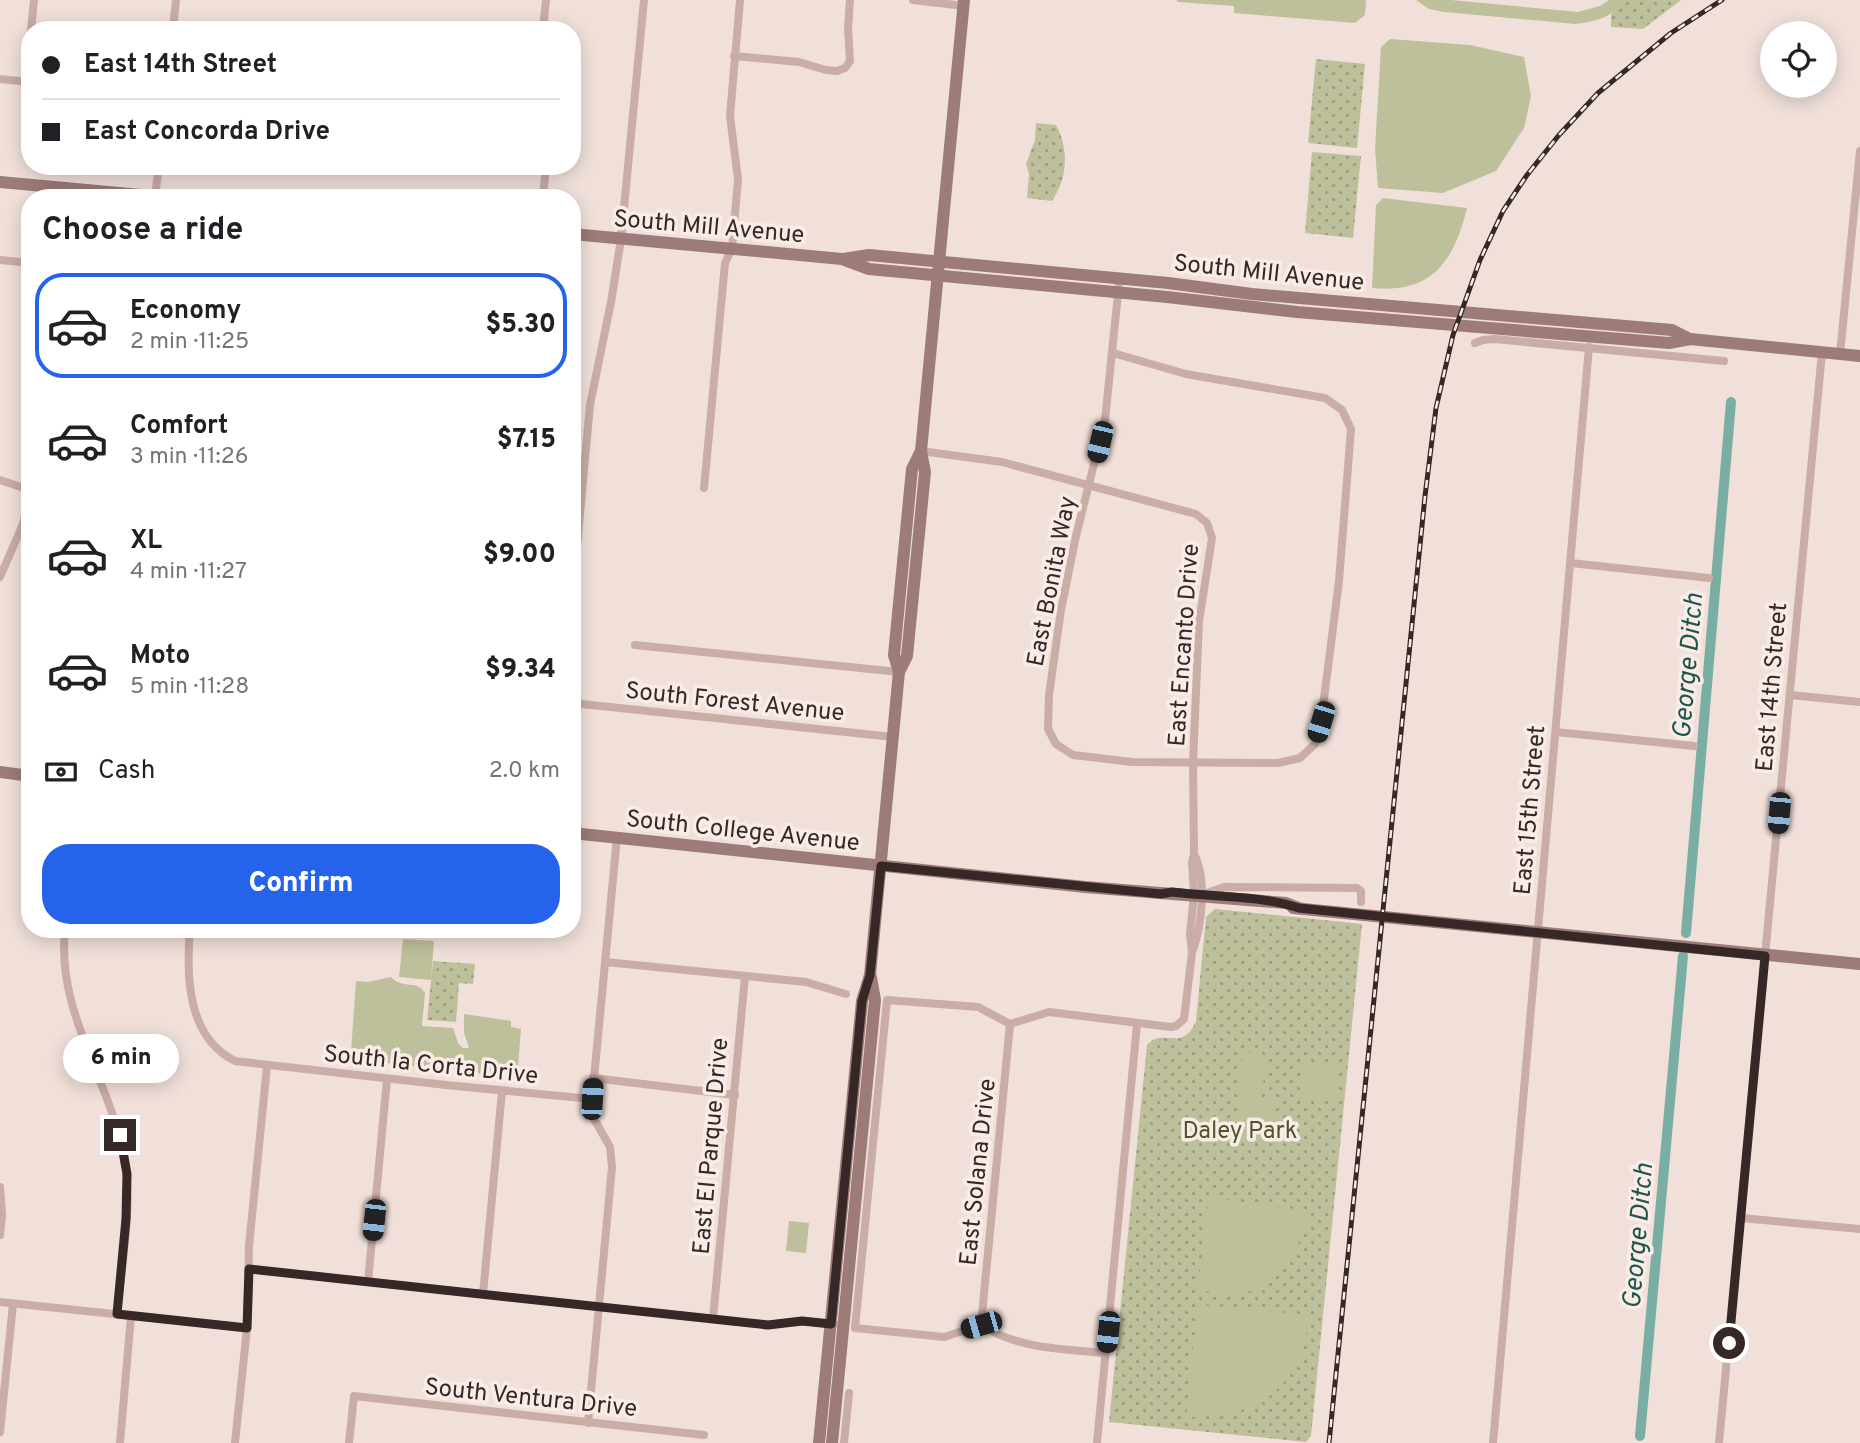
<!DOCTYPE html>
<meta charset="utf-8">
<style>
:root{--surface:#fff;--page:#f6f6f6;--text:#202124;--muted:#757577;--line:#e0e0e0;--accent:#2563eb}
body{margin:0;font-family:Overpass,sans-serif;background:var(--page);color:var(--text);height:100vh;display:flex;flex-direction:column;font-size:26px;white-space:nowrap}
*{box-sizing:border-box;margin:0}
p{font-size:23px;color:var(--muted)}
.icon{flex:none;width:38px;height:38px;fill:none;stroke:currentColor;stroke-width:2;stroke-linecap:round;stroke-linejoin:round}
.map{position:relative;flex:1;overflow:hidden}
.panel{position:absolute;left:21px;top:189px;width:560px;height:749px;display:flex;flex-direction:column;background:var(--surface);border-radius:28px;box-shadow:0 4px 18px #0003}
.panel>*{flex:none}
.guide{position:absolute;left:21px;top:21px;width:560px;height:154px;border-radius:28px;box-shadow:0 4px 18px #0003;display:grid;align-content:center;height:154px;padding:0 21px;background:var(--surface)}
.controls{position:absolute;left:1760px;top:21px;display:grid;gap:14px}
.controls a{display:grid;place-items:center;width:77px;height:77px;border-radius:50%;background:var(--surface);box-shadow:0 4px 18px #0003;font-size:35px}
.end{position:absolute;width:32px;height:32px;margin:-16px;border:9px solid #352827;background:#fff;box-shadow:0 0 0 4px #fff}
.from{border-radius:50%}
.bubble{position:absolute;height:49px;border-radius:24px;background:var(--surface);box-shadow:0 4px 18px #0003;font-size:23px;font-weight:800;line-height:49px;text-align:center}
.car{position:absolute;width:21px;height:42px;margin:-21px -10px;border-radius:9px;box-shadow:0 0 5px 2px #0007;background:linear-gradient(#222 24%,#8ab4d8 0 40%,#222 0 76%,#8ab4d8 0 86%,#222 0)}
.guide b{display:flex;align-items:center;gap:24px;height:66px;font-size:26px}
.guide b+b{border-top:2px solid var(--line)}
.guide i{width:18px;height:18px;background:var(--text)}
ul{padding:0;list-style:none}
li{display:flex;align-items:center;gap:21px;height:105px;margin:0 14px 10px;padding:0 7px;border:4px solid transparent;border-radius:28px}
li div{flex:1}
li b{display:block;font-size:26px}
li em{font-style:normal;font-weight:800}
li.on{border-color:var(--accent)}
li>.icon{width:63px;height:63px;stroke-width:1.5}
h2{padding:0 21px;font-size:32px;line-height:84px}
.pay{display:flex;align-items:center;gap:18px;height:77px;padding:0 21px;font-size:26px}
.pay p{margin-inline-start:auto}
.primary-button{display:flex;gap:14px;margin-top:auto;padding:14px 21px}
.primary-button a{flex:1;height:80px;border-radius:28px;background:var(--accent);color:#fff;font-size:28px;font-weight:800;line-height:80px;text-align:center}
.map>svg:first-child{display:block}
.grass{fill:url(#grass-dots)}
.garden{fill:#bdc09a}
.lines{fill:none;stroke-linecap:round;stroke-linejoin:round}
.canal{stroke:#79aea3;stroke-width:10}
.street{stroke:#c9ada6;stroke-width:8}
.secondary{stroke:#9d7b78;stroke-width:12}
.rail-casing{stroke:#352827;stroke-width:5}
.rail{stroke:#f9ece6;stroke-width:2.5;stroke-dasharray:8;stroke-linecap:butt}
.route{stroke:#352827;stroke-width:9}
.labels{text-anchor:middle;stroke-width:7;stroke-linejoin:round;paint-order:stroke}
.street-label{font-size:24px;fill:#352827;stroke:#f9ece6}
.park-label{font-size:24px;fill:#4f542b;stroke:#f9ece6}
.water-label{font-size:26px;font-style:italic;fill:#1d574b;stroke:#f9ece6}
</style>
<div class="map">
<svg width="1860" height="1443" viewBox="0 0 1860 1443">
<defs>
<pattern id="grass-dots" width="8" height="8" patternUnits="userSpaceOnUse" patternTransform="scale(1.75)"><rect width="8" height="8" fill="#bdc09a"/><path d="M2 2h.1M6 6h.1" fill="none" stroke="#9a9c7e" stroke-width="1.8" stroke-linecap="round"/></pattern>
</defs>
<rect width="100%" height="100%" fill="#f1e0da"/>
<g class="grass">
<path d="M1625 0H1681L1643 29 1611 27V14Z"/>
<path d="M1316 59 1365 64 1357 148 1308 143Z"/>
<path d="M1036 123 1056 125C1069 149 1068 178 1052 201L1027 198 1029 174 1026 164 1035 140Z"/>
<path d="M1312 152 1361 156 1353 238 1305 233Z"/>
<path d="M1215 909 1362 924 1311 1436 1306 1442 1109 1422 1147 1045C1162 1026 1182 1054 1196 1021L1206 917Z"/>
<path d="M433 961 475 964 473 984 459 983 456 1022 427 1020Z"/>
</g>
<g class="garden">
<path d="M1176 0H1366L1365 15 1355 23 1234 13V6L1178 2Z"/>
<path d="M1416 0H1451L1578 12 1600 6 1609 0H1625C1613 17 1595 22 1575 24L1444 12 1429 9Z"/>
<path d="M1390 39 1470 45 1524 57 1531 96 1524 128 1496 171 1443 193 1378 188 1375 149 1381 47Z"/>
<path d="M1383 198 1467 208C1454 261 1432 294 1372 288L1376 205Z"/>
<path d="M403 939 434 941 431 980 399 977Z"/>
<path d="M391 977C403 990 417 979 425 993L422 1026 453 1028 458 1043 463 1048H469L464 1033V1014L511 1021V1027L521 1029 517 1079 480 1074 468 1065 443 1063 429 1068 353 1059 351 1052 356 981 368 982Z"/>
<path d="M1243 1052 1266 1055 1262 1097 1276 1099 1274 1123 1236 1119Z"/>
<path d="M1303 1061 1338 1065 1334 1101 1300 1097Z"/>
<path d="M1211 1198 1310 1211C1301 1246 1279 1290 1237 1294 1225 1295 1211 1292 1198 1290L1208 1200Z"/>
<path d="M789 1221 809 1223 806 1253 786 1251Z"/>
<path d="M1203 1305 1309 1315C1302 1389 1257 1418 1186 1417L1197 1311Z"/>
</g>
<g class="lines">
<g class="canal">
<path d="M1686 933 1731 402"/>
<path d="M1640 1436 1683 956"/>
</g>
<g class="street">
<path d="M913 0 964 6"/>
<path d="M31 30 34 0"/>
<path d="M173 30 176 0"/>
<path d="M543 30 546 0"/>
<path d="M734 56 799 62 826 70 837 71 845 68 850 61 848 29 850 0"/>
<path d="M0 79 28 82"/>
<path d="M25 81 30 38"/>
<path d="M155 196 159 166"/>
<path d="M543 198 546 166"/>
<path d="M0 260 30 263"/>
<path d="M1475 343 1483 340 1494 339 1724 361"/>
<path d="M1113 353 1186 374 1325 398 1342 410 1351 429 1339 581 1321 722 1315 744 1300 758 1278 763 1132 762 1073 755 1056 744 1048 729 1049 695 1061 610 1076 536 1105 420 1119 284"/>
<path d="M1840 354 1860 151"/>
<path d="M921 451 1002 462 1196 514 1207 523 1212 538 1199 622 1193 763 1194 854 1192 862 1194 894 1190 934 1192 953 1184 1019 1176 1026 1171 1027 1049 1012 1010 1024 978 1007 887 1000 855 1328 944 1337 981 1325C1018 1349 1063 1349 1106 1353"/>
<path d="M0 480 30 490"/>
<path d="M704 488 725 263 732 249 738 179 730 116 740 0"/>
<path d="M1571 563 1709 578"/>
<path d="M0 577 23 524 30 496"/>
<path d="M572 601 590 405 611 302 621 239 644 0"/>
<path d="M635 645 899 672"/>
<path d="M1790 695 1860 702"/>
<path d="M572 703 893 737"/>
<path d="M1556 732 1694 746"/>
<path d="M1204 894 1224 887 1357 888 1361 891V902"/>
<path d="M65 929C57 1004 99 1065 119 1134 137 1191 122 1256 117 1314"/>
<path d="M190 929C186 976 187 1037 235 1061L446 1085 592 1099"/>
<path d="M238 929 274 934"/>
<path d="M1193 950C1202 924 1207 879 1194 854"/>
<path d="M605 962 806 982 846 994"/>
<path d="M593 1078 735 1095"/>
<path d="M0 1187 2 1215 0 1235"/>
<path d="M1741 1218 1860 1229"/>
<path d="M249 1269 768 1325 802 1321 834 1324"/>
<path d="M368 1282 387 1079"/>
<path d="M483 1294 502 1091"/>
<path d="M0 1302 247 1328"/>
<path d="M713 1319 745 976"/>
<path d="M981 1325 1010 1024"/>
<path d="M588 1423 612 1167 610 1147 593 1117 592 1099 617 837"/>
<path d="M0 1432 13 1304"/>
<path d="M120 1443 131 1316"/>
<path d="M235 1443 247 1328 249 1246 267 1066"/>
<path d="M349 1443 354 1396 704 1435"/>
<path d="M844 1443 849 1393"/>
<path d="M1097 1443 1137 1024"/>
<path d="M1493 1443 1589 347"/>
<path d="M1719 1443 1822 352"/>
</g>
<g class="secondary">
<path d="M0 182 173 198"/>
<path d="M572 234 842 259 869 269 1167 297 1297 312 1669 343 1690 339 1860 356"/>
<path d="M843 259 869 255 1168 283 1252 294 1672 330 1690 339"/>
<path d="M899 672 894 655 912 469 921 451"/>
<path d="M0 772 30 776"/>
<path d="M572 833 1085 887 1286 903 1299 908"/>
<path d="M1293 908 1860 964"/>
<path d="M819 1443 862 1001 870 975 899 672 907 656 925 472 921 451 964 0"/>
<path d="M832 1443 875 1000 871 977"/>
</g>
<g class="rail-casing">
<path id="rail" d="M1329 1443 1425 496 1436 408 1453 335 1480 260 1503 211 1527 175 1559 135 1598 93 1671 33 1722 0"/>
</g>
<use href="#rail" class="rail"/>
</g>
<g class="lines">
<path class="route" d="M120 1135 127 1174 126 1219 117 1314 247 1328 249 1269 768 1325 802 1321 831 1324 862 1001 870 975 881 866 1161 894 1172 892C1213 897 1259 895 1299 908L1765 956 1729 1343"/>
</g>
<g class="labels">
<g class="street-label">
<text transform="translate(709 226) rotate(5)" y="8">South Mill Avenue</text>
<text transform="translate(1269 272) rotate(6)" y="8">South Mill Avenue</text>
<text transform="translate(1051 581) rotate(-79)" y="8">East Bonita Way</text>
<text transform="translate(1183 645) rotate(-86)" y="8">East Encanto Drive</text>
<text transform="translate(1771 687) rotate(-85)" y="8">East 14th Street</text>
<text transform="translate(735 701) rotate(6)" y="8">South Forest Avenue</text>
<text transform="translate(1529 810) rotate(-85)" y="8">East 15th Street</text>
<text transform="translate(743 830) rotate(6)" y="8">South College Avenue</text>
<text transform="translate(431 1064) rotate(6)" y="8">South la Corta Drive</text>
<text transform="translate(710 1146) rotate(-85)" y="8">East El Parque Drive</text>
<text transform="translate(977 1172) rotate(-84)" y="8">East Solana Drive</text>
<text transform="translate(531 1397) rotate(6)" y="8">South Ventura Drive</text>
</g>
<g class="park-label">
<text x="1240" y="1138">Daley Park</text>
</g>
<g class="water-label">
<text transform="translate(1687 666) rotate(-85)" y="9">George Ditch</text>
<text transform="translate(1637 1236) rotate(-85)" y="9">George Ditch</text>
</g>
</g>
</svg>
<div class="controls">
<a><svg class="icon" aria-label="locate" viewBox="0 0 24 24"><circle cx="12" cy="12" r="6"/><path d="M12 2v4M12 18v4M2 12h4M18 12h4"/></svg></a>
</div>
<i class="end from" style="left:1729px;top:1343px"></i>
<i class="end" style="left:120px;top:1135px"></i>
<div class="bubble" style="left:63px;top:1034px;width:116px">6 min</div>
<i class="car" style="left:1100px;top:442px;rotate:193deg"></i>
<i class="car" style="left:1321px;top:722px;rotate:197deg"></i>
<i class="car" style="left:1779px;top:813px;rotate:185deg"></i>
<i class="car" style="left:592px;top:1099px;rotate:3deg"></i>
<i class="car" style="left:374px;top:1220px;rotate:186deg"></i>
<i class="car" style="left:981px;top:1325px;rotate:254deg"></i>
<i class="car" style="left:1108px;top:1332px;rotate:186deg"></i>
<div class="guide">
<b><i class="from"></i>East 14th Street</b>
<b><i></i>East Concorda Drive</b>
</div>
<section class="panel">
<h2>Choose a ride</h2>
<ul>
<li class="on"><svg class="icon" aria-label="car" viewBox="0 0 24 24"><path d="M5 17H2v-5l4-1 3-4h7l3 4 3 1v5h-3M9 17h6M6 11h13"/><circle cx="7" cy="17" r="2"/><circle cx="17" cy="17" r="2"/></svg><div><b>Economy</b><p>2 min · 11:25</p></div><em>$5.30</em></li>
<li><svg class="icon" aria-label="car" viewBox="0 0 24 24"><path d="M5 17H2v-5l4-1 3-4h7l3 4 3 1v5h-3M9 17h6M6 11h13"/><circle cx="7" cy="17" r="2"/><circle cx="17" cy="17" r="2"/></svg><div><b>Comfort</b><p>3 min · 11:26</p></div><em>$7.15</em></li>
<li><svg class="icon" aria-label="car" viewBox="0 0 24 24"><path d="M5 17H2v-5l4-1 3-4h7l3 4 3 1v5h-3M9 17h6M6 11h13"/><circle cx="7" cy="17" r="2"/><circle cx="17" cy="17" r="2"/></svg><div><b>XL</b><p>4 min · 11:27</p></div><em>$9.00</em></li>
<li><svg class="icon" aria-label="car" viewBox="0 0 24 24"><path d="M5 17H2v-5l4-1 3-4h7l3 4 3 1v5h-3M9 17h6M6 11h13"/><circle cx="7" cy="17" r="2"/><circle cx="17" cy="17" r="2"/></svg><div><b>Moto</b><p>5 min · 11:28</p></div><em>$9.34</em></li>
</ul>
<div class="pay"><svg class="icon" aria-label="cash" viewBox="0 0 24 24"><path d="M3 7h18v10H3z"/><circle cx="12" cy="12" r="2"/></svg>Cash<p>2.0 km</p></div>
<div class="primary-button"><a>Confirm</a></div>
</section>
</div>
